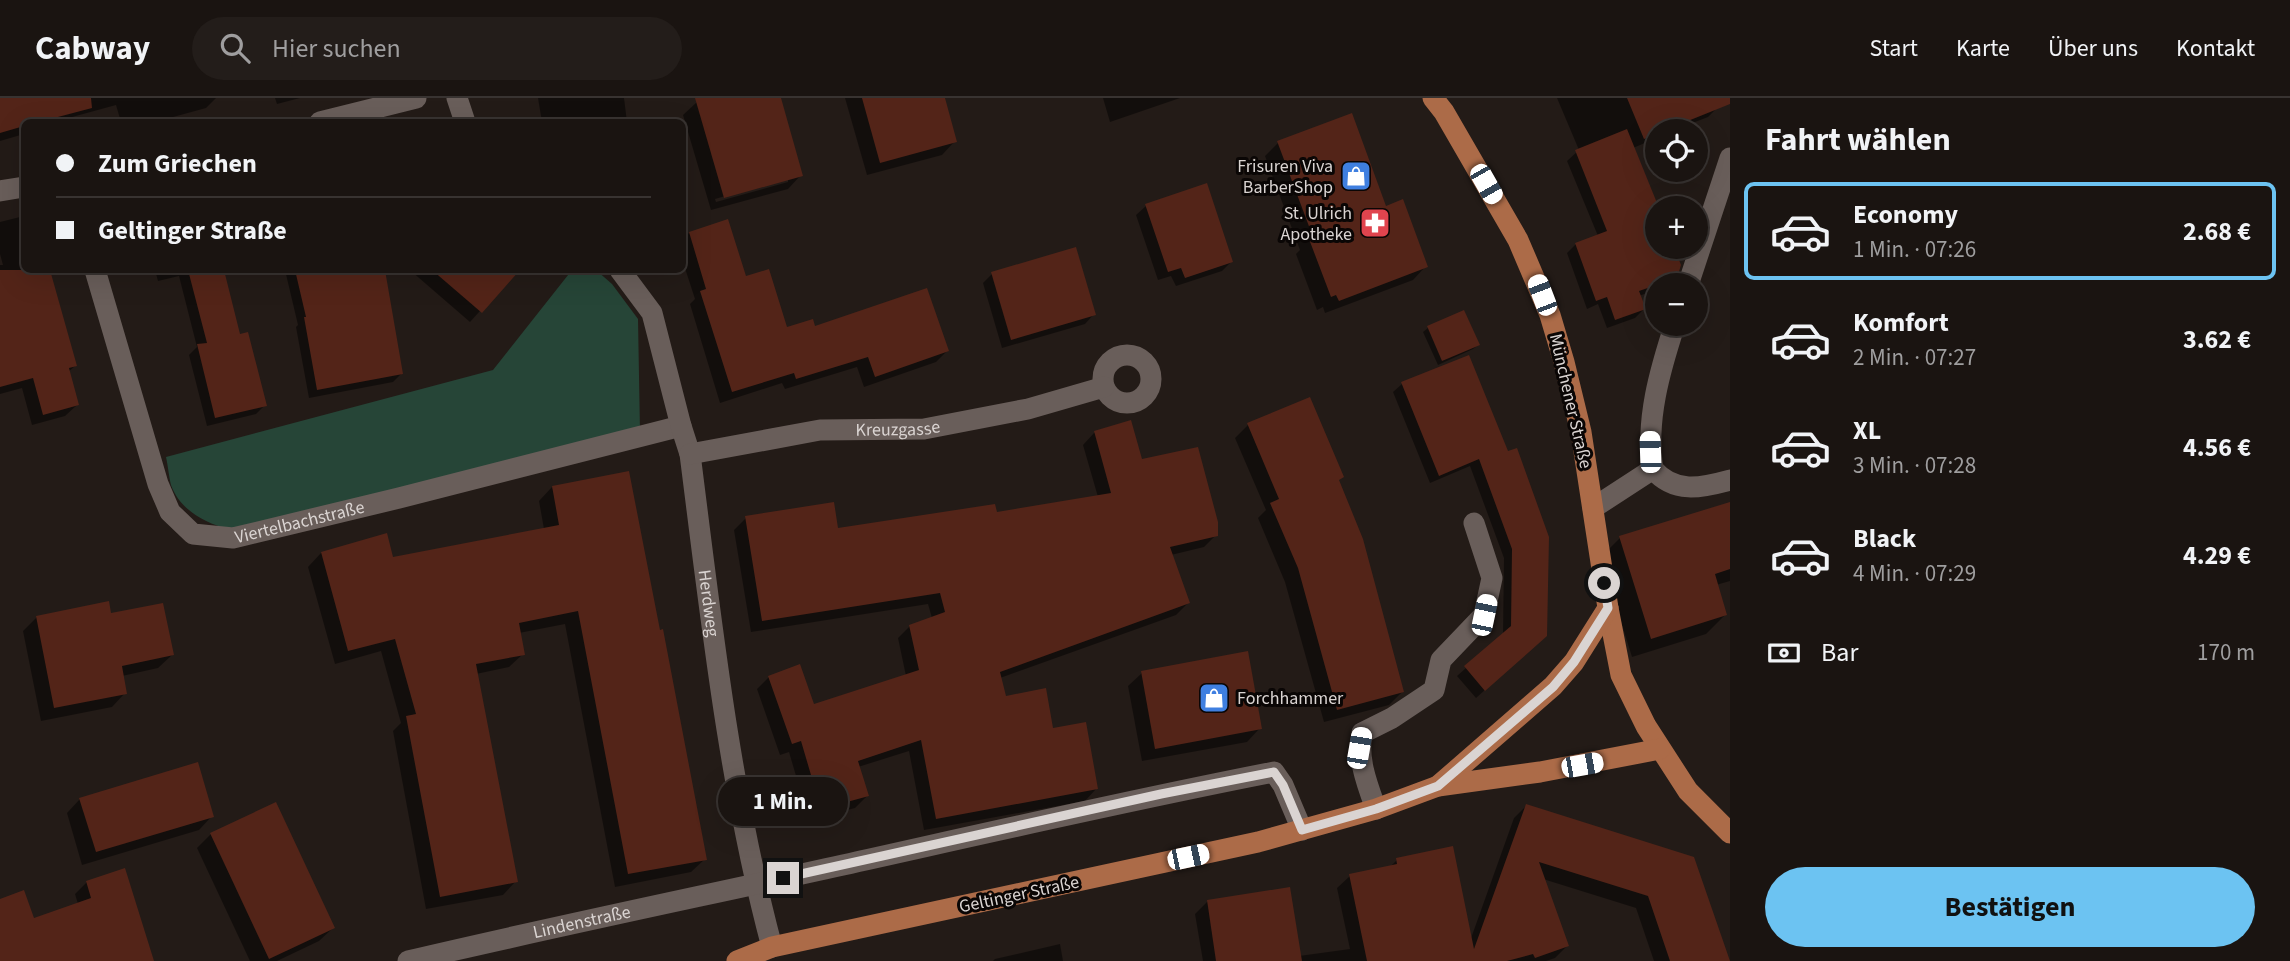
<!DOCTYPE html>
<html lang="de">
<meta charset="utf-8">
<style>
:root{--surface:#1a1411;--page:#231d1a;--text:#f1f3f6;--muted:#9f9e9f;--line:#383331;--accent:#6cc3f2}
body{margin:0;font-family:"Source Sans 3",sans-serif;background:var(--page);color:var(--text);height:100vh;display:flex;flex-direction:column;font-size:26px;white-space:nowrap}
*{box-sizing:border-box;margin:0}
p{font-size:23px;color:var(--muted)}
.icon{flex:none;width:38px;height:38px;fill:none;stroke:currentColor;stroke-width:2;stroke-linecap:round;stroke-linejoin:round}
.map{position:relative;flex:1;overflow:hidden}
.panel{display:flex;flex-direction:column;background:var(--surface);width:560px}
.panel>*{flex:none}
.banner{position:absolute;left:21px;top:21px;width:665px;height:154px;border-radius:10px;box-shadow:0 7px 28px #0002,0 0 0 2px var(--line);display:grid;align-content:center;height:154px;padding:0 35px;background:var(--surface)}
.controls{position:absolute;left:1645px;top:21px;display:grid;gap:14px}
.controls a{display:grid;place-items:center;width:63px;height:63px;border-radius:50%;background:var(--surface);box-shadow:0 7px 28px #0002,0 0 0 2px var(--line);font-size:35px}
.end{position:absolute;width:32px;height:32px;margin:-16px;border:9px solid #dad4d2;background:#111;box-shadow:0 0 0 4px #111}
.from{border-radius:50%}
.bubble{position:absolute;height:49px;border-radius:24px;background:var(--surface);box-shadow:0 7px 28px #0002,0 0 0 2px var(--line);font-size:23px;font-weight:700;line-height:49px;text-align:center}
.car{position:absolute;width:21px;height:42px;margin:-21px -10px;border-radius:9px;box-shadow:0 0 5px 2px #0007;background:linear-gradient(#fff 24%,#345 0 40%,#fff 0 76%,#345 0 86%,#fff 0)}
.banner b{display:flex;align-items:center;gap:24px;height:66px;font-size:26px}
.banner b+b{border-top:2px solid var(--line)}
.banner i{width:18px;height:18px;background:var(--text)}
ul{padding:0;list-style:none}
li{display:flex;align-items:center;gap:21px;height:98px;margin:0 14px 10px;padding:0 21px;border:4px solid transparent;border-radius:10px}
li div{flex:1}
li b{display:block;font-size:26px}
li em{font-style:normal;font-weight:700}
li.selected{border-color:var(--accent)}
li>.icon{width:63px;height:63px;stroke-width:1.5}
h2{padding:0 35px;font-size:32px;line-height:84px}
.pay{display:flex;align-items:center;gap:18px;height:77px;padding:0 35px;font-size:26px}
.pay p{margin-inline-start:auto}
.action{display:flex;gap:14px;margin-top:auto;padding:14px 35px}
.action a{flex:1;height:80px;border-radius:42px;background:var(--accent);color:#111;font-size:28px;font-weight:700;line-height:80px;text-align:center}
header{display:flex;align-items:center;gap:42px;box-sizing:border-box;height:98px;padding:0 35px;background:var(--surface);border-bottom:2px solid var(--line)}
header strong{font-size:33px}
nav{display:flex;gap:38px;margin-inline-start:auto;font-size:24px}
.search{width:490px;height:63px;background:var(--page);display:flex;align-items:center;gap:18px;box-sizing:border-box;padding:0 24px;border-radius:38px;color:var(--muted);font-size:26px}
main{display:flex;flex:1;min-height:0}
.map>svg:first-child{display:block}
.green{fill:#264537}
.shadow{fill:#0007;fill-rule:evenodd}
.building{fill:#532418}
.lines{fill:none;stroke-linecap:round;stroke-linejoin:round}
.minor{stroke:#695e5a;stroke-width:21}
.major{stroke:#ac6b48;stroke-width:21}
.route{stroke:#dad4d2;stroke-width:9}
.labels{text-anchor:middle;stroke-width:6;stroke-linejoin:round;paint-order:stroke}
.poi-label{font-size:18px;fill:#dad4d2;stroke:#0a0605;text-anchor:end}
.street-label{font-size:18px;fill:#dad4d2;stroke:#0a0605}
</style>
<header>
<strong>Cabway</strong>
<div class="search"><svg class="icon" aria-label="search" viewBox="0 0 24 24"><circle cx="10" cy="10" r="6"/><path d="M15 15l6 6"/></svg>Hier suchen</div>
<nav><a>Start</a><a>Karte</a><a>Über uns</a><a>Kontakt</a></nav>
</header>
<main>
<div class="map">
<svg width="1730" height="863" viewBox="0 0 1730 863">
<rect width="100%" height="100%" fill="#231b17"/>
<path class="green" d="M572 172H596L612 186 638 221 640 334 228 431C205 425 180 412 171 387 169 379 168 368 166 359L493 272Z"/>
<g class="shadow">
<path d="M0 0H216L206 10 155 24H121L116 7 54 24H24V36L0 43Z"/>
<path d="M275 0H300L277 6Z"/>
<path d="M538 0H624L627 24H542Z"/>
<path d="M710 0H779L801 77 788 91 711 112 683 17 697 4ZM788 80V84L716 104 715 101Z"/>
<path d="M845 0H943L955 43 942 57 867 77Z"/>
<path d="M1103 0H1180L1110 24Z"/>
<path d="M1557 0H1714L1717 10 1708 19 1672 33H1657V40L1633 50 1657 112V149H1672L1679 167 1675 179 1666 187H1657V191L1639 198 1644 211 1635 220 1607 230 1598 206 1587 211 1567 155 1576 146 1598 138 1567 63 1579 52Z"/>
<path d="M1278 45 1426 168 1413 182 1325 215 1323 209 1317 212 1296 156 1300 152 1265 58Z"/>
<path d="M1146 108 1231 164 1222 173 1176 188 1171 178 1158 182 1136 117Z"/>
<path d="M24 118V172H48L75 268 68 274 77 307 65 318 32 327 22 290 0 296V167H3L0 156V124Z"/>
<path d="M689 135 745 181 786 231 947 253 936 264 864 289 857 269 785 291 782 285 720 305 690 206 695 201 682 161V142Z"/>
<path d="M155 172H222L239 238 265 307 256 316 207 328 189 257 197 249 179 178 158 183Z"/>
<path d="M285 172H330L341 214 401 276 393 284 309 300 296 229 298 227Z"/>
<path d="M413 172H517L470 224 411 173Z"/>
<path d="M992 176 1094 216 1085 226 1002 250 983 185Z"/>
<path d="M1463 214 1478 247 1473 251 1438 267 1423 234 1428 230Z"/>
<path d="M1402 286 1507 355 1536 546 1476 600 1457 578 1503 537 1504 460 1470 368 1430 385 1393 294Z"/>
<path d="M1129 325 1141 363 1216 437 1204 449 1171 457 1188 505 1176 517 1000 580 1005 600 1052 632 1096 691 1085 703 924 732 909 653 858 669 867 698 855 710 809 722 789 654 780 657 757 591 769 579 813 608 906 578 898 540 910 528 932 520 928 506 751 534 734 432 746 420 837 432 995 416 1098 399 1083 347 1094 335Z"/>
<path d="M1248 327 1338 383 1403 593 1389 607 1324 624 1285 484 1258 420 1266 412 1235 340Z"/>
<path d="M552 389 705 761 691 774 615 789 565 526 519 535 523 556 509 569 476 576 516 783 503 797 426 811 393 633 401 625 381 553 335 566 308 469 321 455 392 461 544 431 539 403Z"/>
<path d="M1730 405V483L1716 487 1725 517 1706 536 1632 559 1601 459 1620 440Z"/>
<path d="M110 518 172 557 158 570 122 578 125 595 112 609 41 623 23 533 37 519Z"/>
<path d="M1142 575 1260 630 1247 644 1142 663 1128 588Z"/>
<path d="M80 701 212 718 199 732 82 767 67 715Z"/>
<path d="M275 706 333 830 319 843 277 863H250L197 750 211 736Z"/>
<path d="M1526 708 1693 760 1729 863H1654L1636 810 1543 781 1567 848 1555 860 1546 863H1203L1195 816 1207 804 1299 858 1350 851 1337 790 1350 778 1389 770 1397 762 1470 843 1514 720Z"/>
<path d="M87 784 152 863H0V803L33 822 78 806 75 796Z"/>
<path d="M1060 846 1063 863H993L995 861Z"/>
</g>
<g class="building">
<path d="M0 0H91L92 10 39 24H24V28L0 35Z"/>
<path d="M695 0H781L803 78 724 100Z"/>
<path d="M862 0H945L957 44 880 65Z"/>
<path d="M1627 0H1730V6L1663 33H1657V36L1644 41Z"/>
<path d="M1352 15 1386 108 1403 101 1428 169 1339 203 1336 197 1331 199 1309 141 1313 139 1277 43Z"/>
<path d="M1627 31 1657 105V149H1674L1681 167 1677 180 1639 193 1646 211 1615 222 1607 199 1596 203 1575 145 1607 133 1575 52Z"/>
<path d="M1207 85 1233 164 1185 180 1181 170 1168 174 1145 106Z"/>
<path d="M728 121 746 178 769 171 787 229 813 221 815 228 927 190 949 253 875 279 868 259 796 281 794 275 732 294 700 193 706 191 689 134Z"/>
<path d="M1076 149 1096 217 1011 242 991 174Z"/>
<path d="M0 172H50L77 268 69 270 79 307 43 317 33 280 0 289Z"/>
<path d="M188 172H224L240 236 248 234 267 308 215 320 197 246 207 245Z"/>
<path d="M295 172H385L403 276 317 292 304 219H306Z"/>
<path d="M432 172H520L482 215Z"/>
<path d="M1464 212 1480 247 1442 263 1427 228Z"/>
<path d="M1469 257 1508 353 1517 350 1549 439 1547 538 1485 593 1464 568 1511 528 1512 451 1479 361 1439 378 1401 284Z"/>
<path d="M1310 299 1344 379 1339 382 1363 441 1404 594 1337 612 1298 470 1270 405 1279 401 1247 325Z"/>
<path d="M1131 322 1142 361 1198 349 1218 424V438L1170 449 1190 505 1000 574 1006 598 1046 590 1053 630 1086 624 1098 691 936 721 921 642 858 663 869 698 821 711 801 643 792 646 768 578 800 566 814 606 919 572 909 527 945 514 940 495 762 523 745 418 834 404 838 430 995 406 997 414 1111 395 1094 333Z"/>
<path d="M629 373 660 532 663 531 707 762 628 776 578 513 519 525 525 557 476 566 518 784 440 799 406 618 416 616 395 541 348 553 321 454 387 435 393 459 559 427 552 388Z"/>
<path d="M1730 404V471L1715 476 1727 517 1651 541 1619 438Z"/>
<path d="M109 503 111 515 163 505 174 557 122 568 127 596 54 610 36 518Z"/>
<path d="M1248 553 1262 631 1155 651 1141 573Z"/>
<path d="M198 664 214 719 96 754 79 700Z"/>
<path d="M276 704 335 830 269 861 210 735Z"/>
<path d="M1526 706 1694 759 1730 863H1670L1648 798 1539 764 1569 848 1535 860 1533 856 1507 863H1367L1349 776 1397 766 1396 760 1453 748 1474 851Z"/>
<path d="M125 770 154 863H0V801L24 792 34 820 91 800 86 783Z"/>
<path d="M1290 789 1302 863H1216L1207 802Z"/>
</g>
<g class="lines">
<g class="minor">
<path d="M457 0 465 24"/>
<path d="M320 24 416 0"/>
<path d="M0 93 24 89"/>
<path id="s1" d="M95 172 158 386 170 414 193 436 233 440 399 400 681 328"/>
<path id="s2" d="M620 172 652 215 681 328 690 356C711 521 729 688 772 849"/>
<path d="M1688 187 1730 60"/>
<circle cx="1127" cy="281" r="24"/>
<path id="s3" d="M690 356 820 332 924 331 1028 311 1104 289"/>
<path d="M1653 371C1645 323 1660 272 1675 226"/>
<path d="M1653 371C1674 396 1701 390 1730 382"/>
<path d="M1593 410 1653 371"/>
<path d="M1376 711C1367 686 1357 661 1362 635L1392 620 1434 592 1441 562 1484 517 1492 480 1474 425"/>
<path id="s4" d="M408 863C552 829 698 799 843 767 987 735 1130 702 1274 674L1283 687 1302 732"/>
</g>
<g class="major">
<path d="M1433 0 1444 14 1518 142 1550 217 1564 264 1581 334 1608 510 1621 577 1646 628 1688 693 1730 735"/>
<path d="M1438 688 1553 588 1574 564 1608 510"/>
<path d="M737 863 772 849 1258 744 1376 711 1438 688 1540 674 1660 651"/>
</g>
</g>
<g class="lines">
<path class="route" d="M783 780 1161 696 1274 674 1283 687 1302 732 1376 711 1438 688 1553 589 1574 564 1608 510 1604 485"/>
</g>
<defs>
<g id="shop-square" transform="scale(1.575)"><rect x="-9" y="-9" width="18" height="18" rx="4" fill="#3f7fe0" stroke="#0a0605"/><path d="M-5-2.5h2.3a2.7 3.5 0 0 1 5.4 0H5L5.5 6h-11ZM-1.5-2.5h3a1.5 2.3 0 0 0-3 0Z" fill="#fff"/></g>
<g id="pharmacy-square" transform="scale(1.575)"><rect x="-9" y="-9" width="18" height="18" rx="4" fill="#e0444e" stroke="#0a0605"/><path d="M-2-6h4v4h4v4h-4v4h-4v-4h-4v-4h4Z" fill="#fff"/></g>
</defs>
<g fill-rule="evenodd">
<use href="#shop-square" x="1356" y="78"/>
<use href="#pharmacy-square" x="1375" y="125"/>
<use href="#shop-square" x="1214" y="600"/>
</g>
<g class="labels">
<g class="poi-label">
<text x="1333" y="74">Frisuren Viva<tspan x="1333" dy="21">BarberShop</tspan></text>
<text x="1352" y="121">St. Ulrich<tspan x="1352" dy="21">Apotheke</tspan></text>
<text x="1237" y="606" text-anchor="start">Forchhammer</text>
</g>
<g class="street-label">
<text transform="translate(1571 303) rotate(77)" y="6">Münchener Straße</text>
<text dy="6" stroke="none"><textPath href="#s3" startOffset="210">Kreuzgasse</textPath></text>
<text dy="6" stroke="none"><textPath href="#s1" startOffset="394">Viertelbachstraße</textPath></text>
<text dy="6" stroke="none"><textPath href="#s2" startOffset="350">Herdweg</textPath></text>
<text transform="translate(1019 796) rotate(-12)" y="6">Geltinger Straße</text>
<text dy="6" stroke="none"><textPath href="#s4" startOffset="178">Lindenstraße</textPath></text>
</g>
</g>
</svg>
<div class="controls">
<a><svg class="icon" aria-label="locate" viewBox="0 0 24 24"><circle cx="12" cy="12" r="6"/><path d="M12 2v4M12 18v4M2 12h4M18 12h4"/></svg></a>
<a>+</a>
<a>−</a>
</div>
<i class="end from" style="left:1604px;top:485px"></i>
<i class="end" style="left:783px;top:780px"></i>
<div class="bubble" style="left:718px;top:679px;width:130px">1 Min.</div>
<i class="car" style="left:1486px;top:86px;rotate:150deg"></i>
<i class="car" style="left:1542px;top:197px;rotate:339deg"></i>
<i class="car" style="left:1650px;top:354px;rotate:358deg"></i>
<i class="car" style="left:1484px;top:517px;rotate:12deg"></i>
<i class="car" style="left:1359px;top:650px;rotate:10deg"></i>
<i class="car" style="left:1582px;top:667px;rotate:80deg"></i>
<i class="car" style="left:1188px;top:759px;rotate:78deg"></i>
<div class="banner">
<b><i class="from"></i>Zum Griechen</b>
<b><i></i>Geltinger Straße</b>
</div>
</div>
<section class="panel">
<h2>Fahrt wählen</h2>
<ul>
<li class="selected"><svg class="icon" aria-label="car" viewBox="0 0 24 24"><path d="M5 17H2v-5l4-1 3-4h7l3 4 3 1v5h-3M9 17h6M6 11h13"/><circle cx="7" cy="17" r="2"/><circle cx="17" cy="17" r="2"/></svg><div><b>Economy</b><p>1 Min. · 07:26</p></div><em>2.68 €</em></li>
<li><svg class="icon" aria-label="car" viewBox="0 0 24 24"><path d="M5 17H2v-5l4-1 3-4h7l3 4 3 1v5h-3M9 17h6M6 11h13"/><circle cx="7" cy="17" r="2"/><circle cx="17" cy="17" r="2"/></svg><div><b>Komfort</b><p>2 Min. · 07:27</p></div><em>3.62 €</em></li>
<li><svg class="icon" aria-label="car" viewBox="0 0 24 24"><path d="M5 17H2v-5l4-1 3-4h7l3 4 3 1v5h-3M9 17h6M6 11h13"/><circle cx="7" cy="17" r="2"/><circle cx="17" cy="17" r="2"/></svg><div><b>XL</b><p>3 Min. · 07:28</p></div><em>4.56 €</em></li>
<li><svg class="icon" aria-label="car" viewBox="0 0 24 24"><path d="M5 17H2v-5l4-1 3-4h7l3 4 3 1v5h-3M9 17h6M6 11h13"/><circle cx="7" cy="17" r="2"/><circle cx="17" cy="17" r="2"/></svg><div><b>Black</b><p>4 Min. · 07:29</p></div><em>4.29 €</em></li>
</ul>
<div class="pay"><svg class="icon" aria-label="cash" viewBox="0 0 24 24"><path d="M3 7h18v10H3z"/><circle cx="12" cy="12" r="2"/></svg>Bar<p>170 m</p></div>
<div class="action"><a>Bestätigen</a></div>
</section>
</main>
